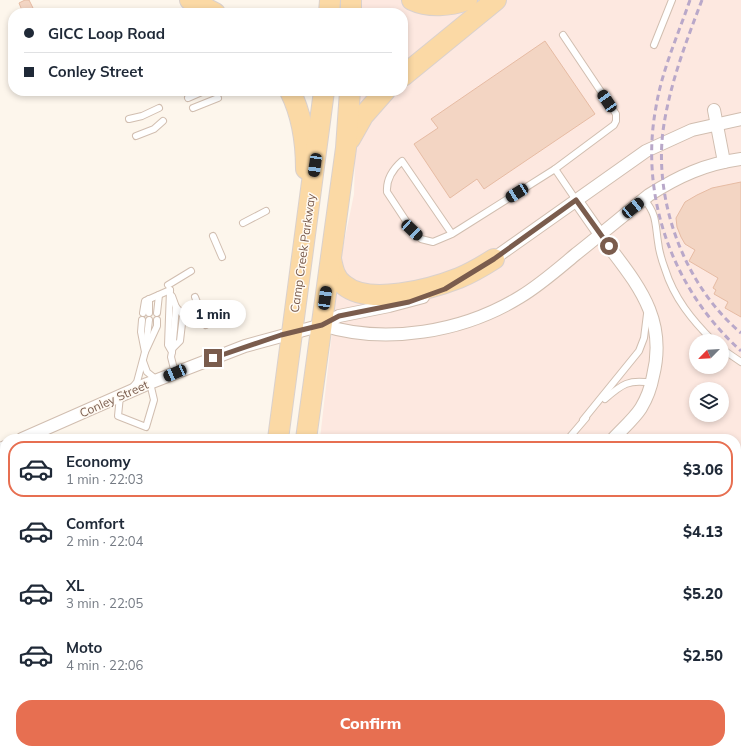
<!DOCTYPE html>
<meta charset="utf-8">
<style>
:root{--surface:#fff;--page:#f6f6f7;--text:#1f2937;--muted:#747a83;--line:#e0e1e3;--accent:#e76f51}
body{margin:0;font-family:Mulish,sans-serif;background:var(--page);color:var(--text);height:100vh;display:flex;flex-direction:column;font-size:15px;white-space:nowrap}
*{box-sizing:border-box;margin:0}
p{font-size:13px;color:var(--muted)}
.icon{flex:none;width:22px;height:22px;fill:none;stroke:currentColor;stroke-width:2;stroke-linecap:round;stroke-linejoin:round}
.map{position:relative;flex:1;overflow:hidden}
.details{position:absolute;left:0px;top:434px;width:741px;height:320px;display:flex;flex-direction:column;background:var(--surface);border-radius:16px 16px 0 0;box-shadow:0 2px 6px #0003}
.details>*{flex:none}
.banner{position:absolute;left:8px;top:8px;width:400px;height:88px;border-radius:16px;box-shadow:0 2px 6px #0003;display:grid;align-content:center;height:88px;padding:0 16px;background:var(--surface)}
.needle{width:26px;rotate:246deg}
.tools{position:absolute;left:689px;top:334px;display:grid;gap:8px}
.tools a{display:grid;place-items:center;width:40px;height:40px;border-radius:50%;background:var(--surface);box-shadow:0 2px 6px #0003;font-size:20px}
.end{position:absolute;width:18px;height:18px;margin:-9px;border:5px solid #7a5c4d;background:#fff;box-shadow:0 0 0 2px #fff}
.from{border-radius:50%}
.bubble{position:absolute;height:28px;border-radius:14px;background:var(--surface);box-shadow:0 2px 6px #0003;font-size:13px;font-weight:800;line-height:28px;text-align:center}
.car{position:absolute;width:12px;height:24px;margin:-12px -6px;border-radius:5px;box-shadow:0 0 3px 1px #0007;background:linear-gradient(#222 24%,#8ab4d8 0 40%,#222 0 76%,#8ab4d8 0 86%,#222 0)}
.banner b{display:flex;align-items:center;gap:14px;height:38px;font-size:15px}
.banner b+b{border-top:1px solid var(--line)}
.banner i{width:10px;height:10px;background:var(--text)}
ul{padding:7px 0 0;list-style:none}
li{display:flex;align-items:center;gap:12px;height:56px;margin:0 8px 6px;padding:0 8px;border:2px solid transparent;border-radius:16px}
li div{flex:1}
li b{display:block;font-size:15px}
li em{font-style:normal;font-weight:800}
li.on{border-color:var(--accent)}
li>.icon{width:36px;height:36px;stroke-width:1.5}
.button{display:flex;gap:8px;margin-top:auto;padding:8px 16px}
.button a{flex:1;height:46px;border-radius:16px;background:var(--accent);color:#fff;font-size:16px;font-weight:800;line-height:46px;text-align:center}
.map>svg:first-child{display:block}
.commercial{fill:#fde8e0;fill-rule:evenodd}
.building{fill:#f3d5c3;stroke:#e6bba3}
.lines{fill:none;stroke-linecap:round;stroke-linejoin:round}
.service-casing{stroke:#d1beb0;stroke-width:8}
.minor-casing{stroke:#d1beb0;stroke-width:14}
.primary-casing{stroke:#dad1cd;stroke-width:22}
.service{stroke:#fff;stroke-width:6}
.minor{stroke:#fff;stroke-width:12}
.primary{stroke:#fbd9a5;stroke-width:20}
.rail{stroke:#b9a8c9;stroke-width:3;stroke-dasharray:6 4;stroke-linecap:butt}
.route{stroke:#7a5c4d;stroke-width:5}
.labels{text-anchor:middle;stroke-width:3;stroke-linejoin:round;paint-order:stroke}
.street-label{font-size:12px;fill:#7a5c4d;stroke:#fffaf3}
</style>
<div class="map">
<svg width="741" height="754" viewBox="0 0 741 754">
<rect width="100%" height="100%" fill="#fdf6ec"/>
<path class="commercial" d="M359 0H741V754H280V749H736V439H320L340 262 354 194 357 91H403V13H359ZM696 341H722V367H696ZM696 389H722V415H696Z"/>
<g class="building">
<path d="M25 0H29L33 8 23 13 19 3Z"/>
<path d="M545 41 595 114 484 189 477 179 450 198 414 144 438 128 431 119Z"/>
<path d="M741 182V317L725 308 728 302 714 294 716 290 713 288 718 278 689 261 695 250 685 244 681 237 677 227 676 218 685 202 697 195 712 188Z"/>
</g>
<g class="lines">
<g class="service-casing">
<g id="service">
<path d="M654 45 672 0"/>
<path d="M188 98 204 91"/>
<path d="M193 108 218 98"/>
<path d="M129 119 142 116 159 108"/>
<path d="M136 136 154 129 163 121"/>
<path d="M555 169 614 125 616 121V114L563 35"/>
<path d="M644 199C657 215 655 223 658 242 659 251 662 261 665 269 674 298 692 320 713 341"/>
<path d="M243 223 266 211"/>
<path d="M452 234 402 161C393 169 386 179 387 192L412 230 421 239 433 242 452 234 555 169 576 200"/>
<path d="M213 236 222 257"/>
<path d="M168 285 191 271"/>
<path d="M170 290 168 345 172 352 171 357 175 373"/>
<path d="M172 296 176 307 172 352"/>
<path d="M195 297 206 325"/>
<path d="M143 313 145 301 170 290"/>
<path d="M149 313V299"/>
<path d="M157 313 159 295"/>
<path d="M146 346 149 320"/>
<path d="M173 348 180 341 183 315 176 307"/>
<path d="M722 349 741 362"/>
<path d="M145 352 157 326V320"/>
<path d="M143 361 147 372 157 380"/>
<path d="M132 388 137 382 145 352 141 332 142 320"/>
<path d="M120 396 118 416 146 427 154 400 150 383"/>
<path d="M605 399C622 384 629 379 652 383"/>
<path d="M583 420 639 351 644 338 647 314"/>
<path d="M568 439 586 418"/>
<path d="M67 751 72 749"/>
</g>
</g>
<g class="minor-casing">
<g id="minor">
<path d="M714 110 724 162"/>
<path d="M576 200C588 217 600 235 613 252 643 291 666 324 653 376 651 387 647 398 641 408 634 419 622 429 613 439"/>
<path d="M489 262 646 151 692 130 741 119"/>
<path d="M322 325C386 345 463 332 520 297 540 285 558 269 576 254 600 235 624 215 649 195 679 176 705 164 741 159"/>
<path d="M22 439 147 384 245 346 322 325 339 316 389 306 423 297"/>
<path d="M0 449 5 447"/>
<path d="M551 754V749"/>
</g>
</g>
<g class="primary-casing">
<g id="primary">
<path d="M190 0 215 13"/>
<path d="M412 0C429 8 450 6 467 0"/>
<path d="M329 13 330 0"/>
<path d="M351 13V0"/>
<path d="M403 76 496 0"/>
<path d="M290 91C302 115 306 142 306 169"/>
<path d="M350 139 363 116 385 91"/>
<path d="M331 259C333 269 335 279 344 285 369 306 431 289 459 278 471 273 483 266 494 259"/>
<path d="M278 439 324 91"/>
<path d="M306 439 346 148 350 91"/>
<path d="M244 754V749"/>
<path d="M265 754V749"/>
</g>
</g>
<use href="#service" class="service"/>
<use href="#minor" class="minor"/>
<use href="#primary" class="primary"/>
<g class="rail">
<path d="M690 0C678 35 662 70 656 107 639 197 673 290 741 351"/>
<path d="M702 0C686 42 669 86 663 131 654 203 685 286 741 333"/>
</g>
</g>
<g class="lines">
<path class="route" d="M213 358 281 335 322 325 339 316 409 302 445 289 494 259 576 200 609 246"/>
</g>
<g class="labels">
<g class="street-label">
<text transform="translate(303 253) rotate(-82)" y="4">Camp Creek Parkway</text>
<text transform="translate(114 399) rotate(-24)" y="4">Conley Street</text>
</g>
</g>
</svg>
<div class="tools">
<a><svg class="needle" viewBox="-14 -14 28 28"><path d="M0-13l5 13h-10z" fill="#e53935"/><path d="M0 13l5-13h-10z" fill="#747a83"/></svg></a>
<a><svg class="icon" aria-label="layers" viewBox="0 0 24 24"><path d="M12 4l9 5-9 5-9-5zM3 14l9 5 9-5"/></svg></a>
</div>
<i class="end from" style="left:609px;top:246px"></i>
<i class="end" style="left:213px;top:358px"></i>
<div class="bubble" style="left:180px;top:300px;width:66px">1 min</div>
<i class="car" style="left:607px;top:101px;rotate:326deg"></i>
<i class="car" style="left:315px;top:165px;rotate:188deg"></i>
<i class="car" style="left:517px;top:193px;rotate:238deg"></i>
<i class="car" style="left:633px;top:208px;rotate:51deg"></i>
<i class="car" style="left:412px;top:230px;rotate:133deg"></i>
<i class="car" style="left:325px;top:298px;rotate:8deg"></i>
<i class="car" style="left:175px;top:373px;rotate:247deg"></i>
<div class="banner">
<b><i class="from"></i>GICC Loop Road</b>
<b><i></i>Conley Street</b>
</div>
<section class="details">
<ul>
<li class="on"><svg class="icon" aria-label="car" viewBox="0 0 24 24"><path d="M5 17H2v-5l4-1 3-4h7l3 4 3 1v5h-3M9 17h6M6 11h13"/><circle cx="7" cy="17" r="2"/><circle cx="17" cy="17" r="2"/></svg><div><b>Economy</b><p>1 min · 22:03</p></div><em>$3.06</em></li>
<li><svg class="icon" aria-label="car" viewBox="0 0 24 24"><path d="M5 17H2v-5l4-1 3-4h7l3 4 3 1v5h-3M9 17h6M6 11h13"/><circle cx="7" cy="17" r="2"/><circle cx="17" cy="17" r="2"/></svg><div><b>Comfort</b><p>2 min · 22:04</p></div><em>$4.13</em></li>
<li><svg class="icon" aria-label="car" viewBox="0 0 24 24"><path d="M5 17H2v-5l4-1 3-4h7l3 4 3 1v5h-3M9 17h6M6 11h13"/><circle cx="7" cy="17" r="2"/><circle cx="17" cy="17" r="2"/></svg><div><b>XL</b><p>3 min · 22:05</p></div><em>$5.20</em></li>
<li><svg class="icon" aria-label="car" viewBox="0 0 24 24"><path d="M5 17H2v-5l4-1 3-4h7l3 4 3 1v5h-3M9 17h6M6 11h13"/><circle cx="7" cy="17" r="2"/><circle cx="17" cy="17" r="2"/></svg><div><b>Moto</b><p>4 min · 22:06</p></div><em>$2.50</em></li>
</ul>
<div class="button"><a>Confirm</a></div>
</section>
</div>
